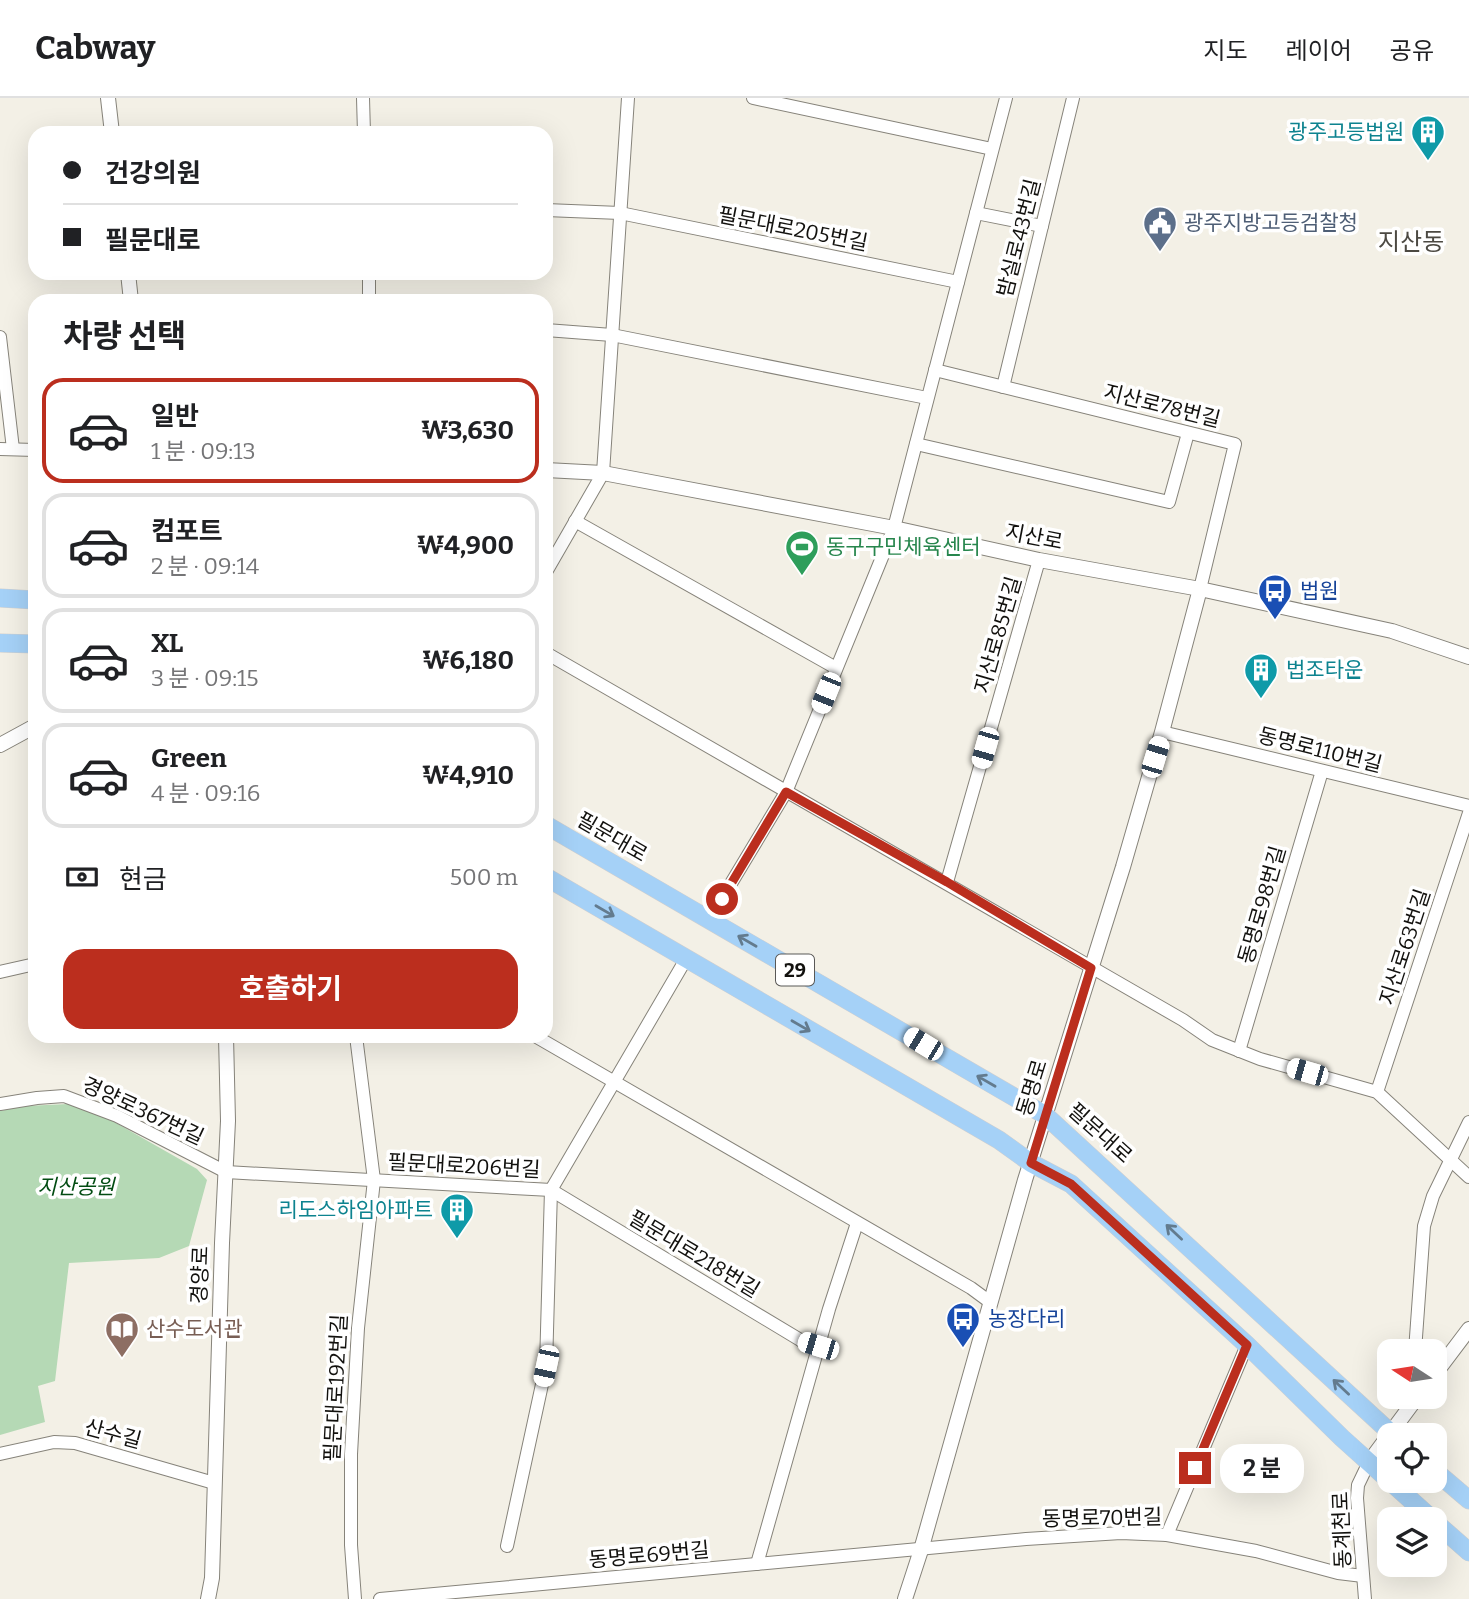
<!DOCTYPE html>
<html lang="ko">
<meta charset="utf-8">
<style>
:root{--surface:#fff;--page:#f2f2f2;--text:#202124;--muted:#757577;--line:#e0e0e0;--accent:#bb2e1e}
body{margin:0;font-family:Bitter,"Noto Sans KR",serif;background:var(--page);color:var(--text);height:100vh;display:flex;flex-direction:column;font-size:26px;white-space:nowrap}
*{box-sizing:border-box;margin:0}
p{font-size:23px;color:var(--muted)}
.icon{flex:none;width:38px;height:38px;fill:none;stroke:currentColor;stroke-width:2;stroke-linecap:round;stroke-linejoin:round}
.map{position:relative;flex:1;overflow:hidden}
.drawer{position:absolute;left:28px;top:196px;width:525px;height:749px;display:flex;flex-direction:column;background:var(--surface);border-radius:21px;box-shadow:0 7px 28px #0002}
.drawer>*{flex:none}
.hud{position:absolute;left:28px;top:28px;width:525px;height:154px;border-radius:21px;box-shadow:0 7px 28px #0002;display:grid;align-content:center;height:154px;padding:0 35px;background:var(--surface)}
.needle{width:46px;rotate:282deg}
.tools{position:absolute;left:1377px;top:1241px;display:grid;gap:14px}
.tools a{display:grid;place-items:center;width:70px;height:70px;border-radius:14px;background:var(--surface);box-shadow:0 7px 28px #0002;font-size:35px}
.end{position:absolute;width:32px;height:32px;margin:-16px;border:9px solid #bb2e1e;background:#fff;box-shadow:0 0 0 4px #fff}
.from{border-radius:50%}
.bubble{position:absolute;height:49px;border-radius:21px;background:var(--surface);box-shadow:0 7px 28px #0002;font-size:23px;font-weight:700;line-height:49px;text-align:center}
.car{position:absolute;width:21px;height:42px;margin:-21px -10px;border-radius:9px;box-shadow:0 0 5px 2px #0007;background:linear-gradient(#fff 24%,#345 0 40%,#fff 0 76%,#345 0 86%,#fff 0)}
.hud b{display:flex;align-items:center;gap:24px;height:66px;font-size:26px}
.hud b+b{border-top:2px solid var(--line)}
.hud i{width:18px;height:18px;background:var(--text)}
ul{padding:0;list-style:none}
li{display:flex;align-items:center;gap:21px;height:105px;margin:0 14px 10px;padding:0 21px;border:4px solid var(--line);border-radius:21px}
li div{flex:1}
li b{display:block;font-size:26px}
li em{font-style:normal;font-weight:700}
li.selected{border-color:var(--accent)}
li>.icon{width:63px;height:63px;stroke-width:1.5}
h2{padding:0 35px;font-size:32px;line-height:84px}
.pay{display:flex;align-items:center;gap:18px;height:77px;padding:0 35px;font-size:26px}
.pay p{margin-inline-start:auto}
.primary-button{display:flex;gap:14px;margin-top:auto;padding:14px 35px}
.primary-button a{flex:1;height:80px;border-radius:21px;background:var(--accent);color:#fff;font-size:28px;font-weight:700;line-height:80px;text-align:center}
header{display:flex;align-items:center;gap:42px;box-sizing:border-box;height:98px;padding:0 35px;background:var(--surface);border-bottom:2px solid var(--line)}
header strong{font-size:33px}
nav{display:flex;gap:38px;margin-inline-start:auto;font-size:24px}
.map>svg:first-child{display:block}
.green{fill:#b5d9b5}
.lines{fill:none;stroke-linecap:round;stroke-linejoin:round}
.minor-casing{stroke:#86837a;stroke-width:14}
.tertiary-casing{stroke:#86837a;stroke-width:16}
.primary-casing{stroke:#d0cfcf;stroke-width:19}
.minor{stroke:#fff;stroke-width:12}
.tertiary{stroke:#fff;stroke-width:14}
.primary{stroke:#a5d1f7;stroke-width:18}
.oneway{stroke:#637b8e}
.route{stroke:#bb2e1e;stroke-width:9}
.labels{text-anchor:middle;stroke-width:7;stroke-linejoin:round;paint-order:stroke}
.shield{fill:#fff;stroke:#595856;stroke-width:2}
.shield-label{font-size:19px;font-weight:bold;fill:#12110e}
.culture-label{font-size:21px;fill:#0d838f;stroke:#fff;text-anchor:end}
.service-label{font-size:21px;fill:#4e5e75;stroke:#fff;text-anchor:start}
.street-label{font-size:21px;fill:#12110e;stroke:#fff}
.leisure-label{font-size:21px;fill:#27864d;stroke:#fff;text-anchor:start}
.transit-label{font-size:21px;fill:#164399;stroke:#fff;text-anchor:start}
.park-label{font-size:21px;font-style:italic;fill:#024c12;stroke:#fff}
.education-label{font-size:21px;fill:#785e54;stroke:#fff;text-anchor:start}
.quarter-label{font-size:24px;fill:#4c4942;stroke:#fff}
</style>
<header>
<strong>Cabway</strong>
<nav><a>지도</a><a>레이어</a><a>공유</a></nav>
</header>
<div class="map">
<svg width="1469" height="1501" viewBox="0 0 1469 1501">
<rect width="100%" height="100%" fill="#f3f0e6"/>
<path class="green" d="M68 1006 95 1013 197 1071 207 1082 189 1148 159 1160 69 1165 55 1283 38 1288 45 1324 0 1337V1013L25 1008Z"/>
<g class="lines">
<g class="minor-casing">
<g id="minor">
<path d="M363 0 364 35"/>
<path d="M753 0 992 51"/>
<path d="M546 112 620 115 958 184"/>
<path d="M976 115 1042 128"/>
<path d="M369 175V203"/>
<path d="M546 232 612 237 927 300"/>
<path d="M0 239 13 351"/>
<path d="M935 272 1235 346 1200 491"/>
<path d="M1003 289 1073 0"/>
<path d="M916 346 1169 404 1188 335"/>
<path d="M0 351 35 352"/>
<path d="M575 423 836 570"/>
<path d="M546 474 603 375 628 0"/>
<path d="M546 555 1183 922 1212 942 1260 961 1377 994 1469 1079"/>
<path d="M1162 634 1469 708"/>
<path d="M947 784 1039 462"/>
<path d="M709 822 786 694 894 430 1006 0"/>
<path d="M0 874 35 866"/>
<path d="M535 938 971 1190 990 1204"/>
<path d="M1239 953 1322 673"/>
<path d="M1377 994 1469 715"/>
<path d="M0 1006 37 1000 64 998 117 1018 226 1074 551 1092 802 1243 819 1248"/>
<path d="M1415 1253 1424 1128 1433 1098 1469 1024"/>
<path d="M0 1356 54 1344 75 1345 214 1385"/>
<path d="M1167 1437 1247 1247"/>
<path d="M507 1448 546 1268 551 1092 686 861"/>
<path d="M757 1466 829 1211 857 1125"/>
<path d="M355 1501 351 1447V1356L358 1230 374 1082 356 938"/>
<path d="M380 1501 1026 1441 1121 1435 1167 1437 1256 1453 1338 1475 1363 1478"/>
<path d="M1365 1501 1357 1400 1358 1387 1369 1364"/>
</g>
</g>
<g class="tertiary-casing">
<g id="tertiary">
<path d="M108 0 112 35"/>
<path d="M128 175 131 203"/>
<path d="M546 372 603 375 894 430 1039 462 1200 491 1392 533 1469 559"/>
<path d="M0 647 35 628"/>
<path d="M1435 1276 1469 1231"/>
<path d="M1369 1364 1418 1298"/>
<path d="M208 1501 212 1480 222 1145 228 1023 226 938"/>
<path d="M905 1501 921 1452 1025 1082 1123 769 1162 634 1200 491"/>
</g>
</g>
<g class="primary-casing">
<g id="primary">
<path d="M0 500 35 502"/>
<path d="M0 545 35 546"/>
<path d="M546 727 1045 1017 1393 1337"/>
<path d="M546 779 999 1042 1031 1065 1071 1086 1247 1247 1342 1340 1432 1421"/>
<path d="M1435 1373 1469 1402"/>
<path d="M1435 1424 1469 1454"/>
</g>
</g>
<use href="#minor" class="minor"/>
<use href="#tertiary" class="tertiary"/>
<use href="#primary" class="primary"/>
</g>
<defs><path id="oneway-shaft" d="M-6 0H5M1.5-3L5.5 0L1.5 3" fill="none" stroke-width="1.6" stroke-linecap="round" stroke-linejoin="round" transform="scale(1.75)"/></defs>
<g class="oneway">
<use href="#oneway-shaft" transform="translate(605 813) rotate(30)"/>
<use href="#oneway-shaft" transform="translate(747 843) rotate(-150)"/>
<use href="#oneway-shaft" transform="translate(801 928) rotate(30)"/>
<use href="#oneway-shaft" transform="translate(986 983) rotate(-150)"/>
<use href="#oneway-shaft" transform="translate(1174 1134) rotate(-137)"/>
<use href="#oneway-shaft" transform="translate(1341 1289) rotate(-137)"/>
</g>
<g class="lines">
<path class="route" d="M722 801 786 694 947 784 1091 870 1031 1065 1071 1086 1247 1247 1195 1370"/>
</g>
<defs>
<g id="building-pin" transform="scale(1.75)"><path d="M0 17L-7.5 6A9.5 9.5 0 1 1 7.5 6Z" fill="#0f9aa8" stroke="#fff"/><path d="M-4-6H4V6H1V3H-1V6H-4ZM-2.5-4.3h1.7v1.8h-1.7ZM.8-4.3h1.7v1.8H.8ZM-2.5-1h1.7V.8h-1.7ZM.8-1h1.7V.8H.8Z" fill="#fff"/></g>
<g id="civic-pin" transform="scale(1.75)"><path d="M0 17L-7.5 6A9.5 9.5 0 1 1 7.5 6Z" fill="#5c6f8a" stroke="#fff"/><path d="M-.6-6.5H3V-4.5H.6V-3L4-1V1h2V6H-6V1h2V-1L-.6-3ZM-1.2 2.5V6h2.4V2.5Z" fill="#fff"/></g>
<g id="stadium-pin" transform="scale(1.75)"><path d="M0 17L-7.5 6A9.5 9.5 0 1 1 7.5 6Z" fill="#2e9e5b" stroke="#fff"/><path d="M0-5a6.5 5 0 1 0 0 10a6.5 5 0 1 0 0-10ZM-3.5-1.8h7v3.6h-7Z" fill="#fff"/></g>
<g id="bus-pin" transform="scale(1.75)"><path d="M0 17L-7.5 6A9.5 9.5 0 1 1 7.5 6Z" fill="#1a4fb4" stroke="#fff"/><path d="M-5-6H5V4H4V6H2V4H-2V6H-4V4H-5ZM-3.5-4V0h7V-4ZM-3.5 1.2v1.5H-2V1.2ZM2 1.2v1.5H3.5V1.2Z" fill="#fff"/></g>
<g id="library-pin" transform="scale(1.75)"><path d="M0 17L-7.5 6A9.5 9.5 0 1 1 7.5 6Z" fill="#8d6e63" stroke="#fff"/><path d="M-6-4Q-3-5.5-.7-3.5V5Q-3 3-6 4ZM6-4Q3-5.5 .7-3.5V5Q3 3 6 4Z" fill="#fff"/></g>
</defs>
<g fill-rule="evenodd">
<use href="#building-pin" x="1428" y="34"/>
<use href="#civic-pin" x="1160" y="125"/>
<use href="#stadium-pin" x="802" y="449"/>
<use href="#bus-pin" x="1275" y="493"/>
<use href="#building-pin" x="1261" y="572"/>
<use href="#building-pin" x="457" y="1112"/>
<use href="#bus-pin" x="963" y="1221"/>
<use href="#library-pin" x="122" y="1231"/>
</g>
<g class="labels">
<rect class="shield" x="776" y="856.5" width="38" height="31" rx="5"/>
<g class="shield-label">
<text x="795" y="879">29</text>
</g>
<g class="culture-label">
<text x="1404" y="41">광주고등법원</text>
<text x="1286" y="579" text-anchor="start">법조타운</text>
<text x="433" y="1119">리도스하임아파트</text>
</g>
<g class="service-label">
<text x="1184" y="132">광주지방고등검찰청</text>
</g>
<g class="street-label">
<text transform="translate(793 131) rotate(11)" y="7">필문대로205번길</text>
<text transform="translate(1019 140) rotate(-76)" y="7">밤실로43번길</text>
<text transform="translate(1162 308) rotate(14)" y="7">지산로78번길</text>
<text transform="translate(1034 439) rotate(11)" y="7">지산로</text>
<text transform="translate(998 537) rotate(-74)" y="7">지산로85번길</text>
<text transform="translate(1320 652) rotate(14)" y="7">동명로110번길</text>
<text transform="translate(612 739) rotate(30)" y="7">필문대로</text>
<text transform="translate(1262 807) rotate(-74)" y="7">동명로98번길</text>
<text transform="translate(1405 849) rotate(-72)" y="7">지산로63번길</text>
<text transform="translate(1032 990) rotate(-73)" y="7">동명로</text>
<text transform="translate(143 1013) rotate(25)" y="7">경양로367번길</text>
<text transform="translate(1100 1035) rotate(42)" y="7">필문대로</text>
<text transform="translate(464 1068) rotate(3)" y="7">필문대로206번길</text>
<text transform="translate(694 1156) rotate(31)" y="7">필문대로218번길</text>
<text transform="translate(200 1177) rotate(-88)" y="7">경양로</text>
<text transform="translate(336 1290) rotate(-87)" y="7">필문대로192번길</text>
<text transform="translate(113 1336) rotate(15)" y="7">산수길</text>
<text transform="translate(1102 1420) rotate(-1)" y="7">동명로70번길</text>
<text transform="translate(1342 1432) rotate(-92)" y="7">동계천로</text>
<text transform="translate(649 1457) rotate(-5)" y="7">동명로69번길</text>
</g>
<g class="leisure-label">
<text x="826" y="456">동구구민체육센터</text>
</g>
<g class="transit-label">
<text x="1300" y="500">법원</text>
<text x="988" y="1228">농장다리</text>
</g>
<g class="park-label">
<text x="76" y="1096">지산공원</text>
</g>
<g class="education-label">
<text x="146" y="1238">산수도서관</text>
</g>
<g class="quarter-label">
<text x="1411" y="152">지산동</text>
</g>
</g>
</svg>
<div class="tools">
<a><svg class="needle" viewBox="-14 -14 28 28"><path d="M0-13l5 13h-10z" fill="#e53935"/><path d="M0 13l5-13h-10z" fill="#757577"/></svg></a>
<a><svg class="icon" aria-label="locate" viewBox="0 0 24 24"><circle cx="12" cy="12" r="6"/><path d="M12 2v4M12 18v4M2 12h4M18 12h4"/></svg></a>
<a><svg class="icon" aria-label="layers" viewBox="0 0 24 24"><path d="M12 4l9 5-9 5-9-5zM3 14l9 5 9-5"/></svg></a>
</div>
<i class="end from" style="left:722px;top:801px"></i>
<i class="end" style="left:1195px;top:1370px"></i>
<div class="bubble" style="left:1220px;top:1346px;width:84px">2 분</div>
<i class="car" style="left:826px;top:595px;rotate:202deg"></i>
<i class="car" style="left:985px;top:650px;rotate:196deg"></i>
<i class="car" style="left:1155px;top:659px;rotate:17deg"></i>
<i class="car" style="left:923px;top:946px;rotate:301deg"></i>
<i class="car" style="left:1307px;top:974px;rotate:286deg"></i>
<i class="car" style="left:818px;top:1248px;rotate:287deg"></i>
<i class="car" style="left:546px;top:1268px;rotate:192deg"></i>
<div class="hud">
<b><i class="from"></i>건강의원</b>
<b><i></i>필문대로</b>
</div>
<section class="drawer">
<h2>차량 선택</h2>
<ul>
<li class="selected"><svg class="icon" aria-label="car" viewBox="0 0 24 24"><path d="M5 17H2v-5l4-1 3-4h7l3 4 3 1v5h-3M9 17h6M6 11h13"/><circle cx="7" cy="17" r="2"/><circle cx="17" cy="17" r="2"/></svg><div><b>일반</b><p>1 분 · 09:13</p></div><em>₩3,630</em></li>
<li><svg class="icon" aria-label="car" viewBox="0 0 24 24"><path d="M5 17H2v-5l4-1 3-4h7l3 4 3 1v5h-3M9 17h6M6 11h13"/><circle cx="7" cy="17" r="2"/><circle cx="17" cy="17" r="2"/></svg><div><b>컴포트</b><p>2 분 · 09:14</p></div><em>₩4,900</em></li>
<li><svg class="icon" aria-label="car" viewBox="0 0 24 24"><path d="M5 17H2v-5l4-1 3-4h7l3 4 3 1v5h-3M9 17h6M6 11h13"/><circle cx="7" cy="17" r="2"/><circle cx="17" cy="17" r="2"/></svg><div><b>XL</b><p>3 분 · 09:15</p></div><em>₩6,180</em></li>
<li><svg class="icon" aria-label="car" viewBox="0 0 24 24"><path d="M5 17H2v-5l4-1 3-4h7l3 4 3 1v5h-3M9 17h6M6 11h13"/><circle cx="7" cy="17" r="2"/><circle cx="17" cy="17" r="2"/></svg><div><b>Green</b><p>4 분 · 09:16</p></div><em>₩4,910</em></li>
</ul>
<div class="pay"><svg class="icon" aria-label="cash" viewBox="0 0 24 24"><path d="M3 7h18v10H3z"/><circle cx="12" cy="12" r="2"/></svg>현금<p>500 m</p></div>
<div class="primary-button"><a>호출하기</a></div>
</section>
</div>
